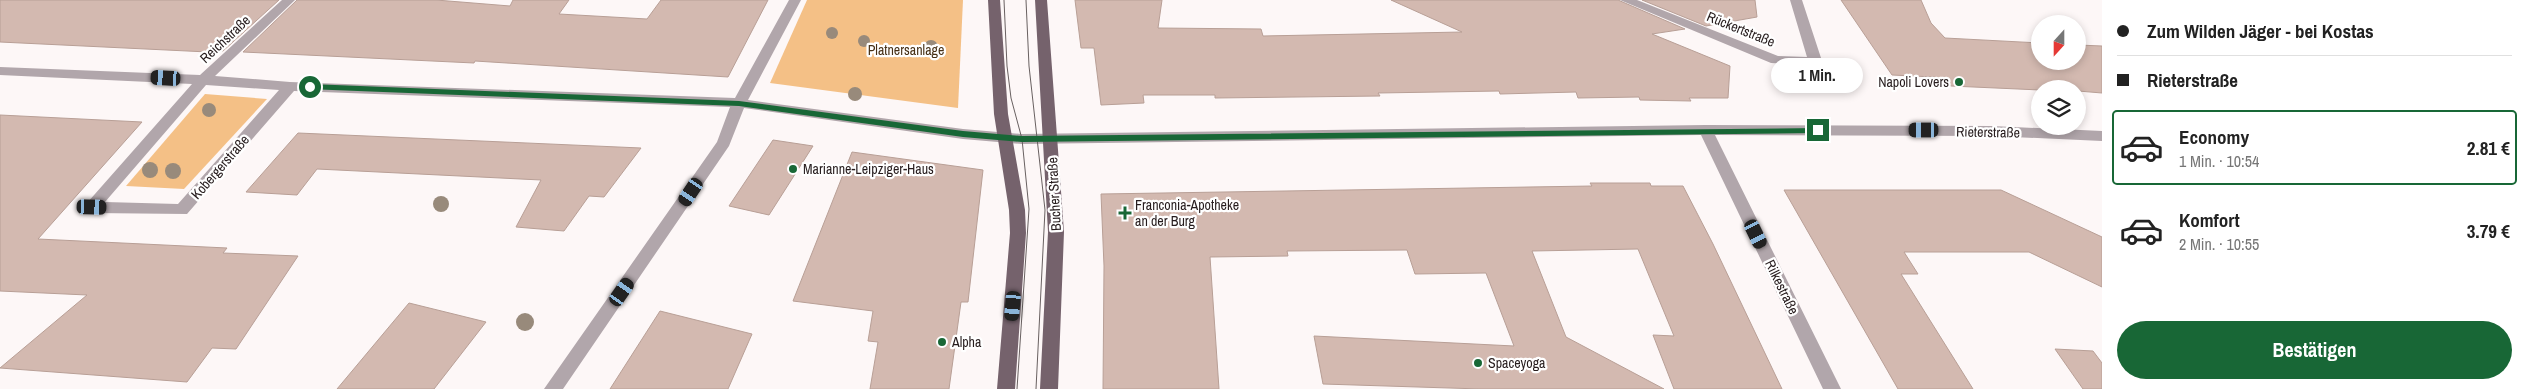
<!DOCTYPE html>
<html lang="de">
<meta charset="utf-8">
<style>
:root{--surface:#fff;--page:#f2f2f2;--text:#222;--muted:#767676;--line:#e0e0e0;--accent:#186736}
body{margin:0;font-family:"Archivo Narrow",sans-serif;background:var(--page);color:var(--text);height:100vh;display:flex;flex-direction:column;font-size:19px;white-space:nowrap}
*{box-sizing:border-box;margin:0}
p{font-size:16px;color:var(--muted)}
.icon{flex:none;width:28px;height:28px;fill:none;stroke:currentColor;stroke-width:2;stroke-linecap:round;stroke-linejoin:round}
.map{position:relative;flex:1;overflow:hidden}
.details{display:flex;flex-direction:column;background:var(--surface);width:425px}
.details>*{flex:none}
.banner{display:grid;align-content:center;height:110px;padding:0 15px;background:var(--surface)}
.needle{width:32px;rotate:201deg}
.fabs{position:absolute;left:2031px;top:15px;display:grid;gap:10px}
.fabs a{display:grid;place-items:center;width:55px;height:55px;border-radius:50%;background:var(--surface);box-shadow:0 2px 8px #0003;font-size:25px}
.end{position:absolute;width:22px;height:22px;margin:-11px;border:6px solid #186736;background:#fff;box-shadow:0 0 0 2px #fff}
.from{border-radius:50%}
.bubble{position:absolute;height:35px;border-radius:18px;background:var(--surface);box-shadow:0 2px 8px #0003;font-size:16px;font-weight:700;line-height:35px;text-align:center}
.car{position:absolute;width:15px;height:30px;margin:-15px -8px;border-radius:6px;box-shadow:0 0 4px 1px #0007;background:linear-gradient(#222 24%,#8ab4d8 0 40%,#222 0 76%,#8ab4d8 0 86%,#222 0)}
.banner b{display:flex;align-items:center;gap:18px;height:48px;font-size:19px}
.banner b+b{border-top:1px solid var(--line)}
.banner i{width:12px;height:12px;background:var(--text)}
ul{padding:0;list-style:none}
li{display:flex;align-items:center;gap:15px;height:75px;margin:0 10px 8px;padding:0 5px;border:2px solid transparent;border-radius:5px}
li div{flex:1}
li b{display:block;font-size:19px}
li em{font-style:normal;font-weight:700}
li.on{border-color:var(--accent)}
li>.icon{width:45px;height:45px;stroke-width:1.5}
.action{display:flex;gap:10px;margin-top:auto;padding:10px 15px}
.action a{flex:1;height:58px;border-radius:30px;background:var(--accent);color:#fff;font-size:20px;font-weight:700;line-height:58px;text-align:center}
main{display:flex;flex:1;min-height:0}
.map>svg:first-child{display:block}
.green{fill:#f4c086}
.building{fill:#d3b9b0;stroke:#b89f96}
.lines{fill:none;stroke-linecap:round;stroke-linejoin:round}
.minor{fill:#b1a6ab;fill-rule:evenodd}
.major{fill:#75626c;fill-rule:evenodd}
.tram{stroke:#686060;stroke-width:1}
.tree{fill:#988a7b}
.route{fill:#186736}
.poi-dot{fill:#186736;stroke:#fff;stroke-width:2}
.labels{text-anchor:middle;stroke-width:4.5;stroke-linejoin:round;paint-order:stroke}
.street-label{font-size:14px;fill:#261c1d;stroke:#fff}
.park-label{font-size:14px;fill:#463016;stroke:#fff}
.poi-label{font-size:14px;fill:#261c1d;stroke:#fff;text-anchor:start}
</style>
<main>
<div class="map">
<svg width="2102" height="389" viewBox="0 0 2102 389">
<rect width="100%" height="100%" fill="#fdf7f7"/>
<g class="green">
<path d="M807 0H963L958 108 770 83Z"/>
<path d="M205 94 267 99 184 189 126 186Z"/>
</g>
<g class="building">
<path d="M0 0H279L223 51 208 52 0 42Z"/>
<path d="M297 0H436L510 6 513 0H569L559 14 647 19 661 0H768L728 77 475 61 474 63 243 52Z"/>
<path d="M1075 0H1162L1158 28 1261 29 1263 36 1462 32 1391 0H1618L1685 29 1652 34 1730 66 1728 98H1689L1691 101 1640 100 1639 97 1578 98 1576 92 1500 94 1499 91 1378 93 1380 96 1215 98V95H1143L1144 103 1101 105 1094 48H1081Z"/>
<path d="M1642 0H1755L1757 17 1706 26Z"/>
<path d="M1841 0H1921L1931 23 1945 38 2040 43V61H2078V45L2102 46V93L2078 91V89L2040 90 1951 86 1934 77 1892 75Z"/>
<path d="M0 115 142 122 38 239 227 248 223 253 298 256 236 349 212 348 187 382 0 368 87 295 0 291Z"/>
<path d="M298 133 641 148 604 197 589 196 564 231 516 227 541 180 317 169 297 195 246 192Z"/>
<path d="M773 140 813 146 769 215 729 206Z"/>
<path d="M852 152 983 170 968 302H961L949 389H870L878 342 868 341 873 311 793 301Z"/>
<path d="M1590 183H1650L1651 186H1683L1713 244 1782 389H1674L1653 335 1674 336 1638 249 1532 251 1566 337 1664 389H1481L1323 384 1314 336 1514 346 1486 273 1415 274 1407 250 1287 251 1288 256 1210 257 1219 389H1103L1104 266 1101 194 1592 186Z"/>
<path d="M1784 190H2001L2102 237V287L2029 252H1904L1918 274H1901L1973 389H1898Z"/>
<path d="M409 303 486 322 434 389H337Z"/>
<path d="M660 311 752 334 728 389H610Z"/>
<path d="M2055 349 2093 351 2102 363V389H2083Z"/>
</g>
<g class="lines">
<g class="minor">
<path d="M282 0H295L215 76 290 82 735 98 789 0H801L748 100 963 129 1022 134 1706 125 1992 126 2102 131V141L1992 136 1715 135 1841 389H1823L1701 135 1022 144 963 139 744 108 729 146 563 389H544L717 142 730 107 294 91 187 214 92 213 87 211 84 207 87 203 192 84 0 75V67L200 75ZM206 85 279 90 178 204 105 202Z"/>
<path d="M1620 0H1637L1778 56 1807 57 1790 0H1802L1822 61 1815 65 1771 63Z"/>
</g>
<g class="major">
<path d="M988 0H1000L1008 114 1025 210 1026 233 1015 389H997L1010 233 1009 210 994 114Z"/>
<path d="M1035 0H1047L1064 232 1058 389H1040L1048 232Z"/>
</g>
<g class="tram">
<path d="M1004 0 1007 66 1011 98 1022 139 1029 209 1017 389"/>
<path d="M1026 0 1029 66 1045 210 1036 389"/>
</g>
</g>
<g class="tree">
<circle cx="832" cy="33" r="6"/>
<circle cx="864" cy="41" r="6"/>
<circle cx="931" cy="47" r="7"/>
<circle cx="855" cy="94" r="7"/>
<circle cx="209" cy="110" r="7"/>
<circle cx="150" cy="170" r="8"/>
<circle cx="173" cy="171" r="8"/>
<circle cx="441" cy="204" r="8"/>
<circle cx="525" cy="322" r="9"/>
</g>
<path class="route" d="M310 84 739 101 963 131 1022 136 1818 128 1821 130 1818 133 1022 142 963 137 739 106 307 89 306 87Z"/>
<g class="poi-dot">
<circle cx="1959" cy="82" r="5"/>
<circle cx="793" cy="169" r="5"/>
<path d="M1122.5 205.5h5v5h5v5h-5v5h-5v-5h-5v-5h5z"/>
<circle cx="942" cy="342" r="5"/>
<circle cx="1478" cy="363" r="5"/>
</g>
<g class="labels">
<g class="street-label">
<text transform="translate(1741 29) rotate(22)" y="5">Rückertstraße</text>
<text transform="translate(225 39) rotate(-43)" y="5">Reichstraße</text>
<text transform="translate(1988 132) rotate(1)" y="5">Rieterstraße</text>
<text transform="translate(220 167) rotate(-49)" y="5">Kobergerstraße</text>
<text transform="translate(1054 194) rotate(-93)" y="5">Bucher Straße</text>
<text transform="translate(1782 287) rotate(64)" y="5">Rilkestraße</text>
</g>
<g class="park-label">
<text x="906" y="55">Platnersanlage</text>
</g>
<g class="poi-label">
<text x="1949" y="87" text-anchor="end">Napoli Lovers</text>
<text x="803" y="174">Marianne-Leipziger-Haus</text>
<text x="1135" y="210">Franconia-Apotheke<tspan x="1135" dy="16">an der Burg</tspan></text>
<text x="952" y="347">Alpha</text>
<text x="1488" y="368">Spaceyoga</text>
</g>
</g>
</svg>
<div class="fabs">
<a><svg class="needle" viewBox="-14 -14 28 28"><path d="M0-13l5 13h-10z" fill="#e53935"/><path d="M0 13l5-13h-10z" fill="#767676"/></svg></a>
<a><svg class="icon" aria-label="layers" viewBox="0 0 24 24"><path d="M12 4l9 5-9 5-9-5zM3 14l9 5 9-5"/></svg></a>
</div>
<i class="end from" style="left:310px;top:87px"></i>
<i class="end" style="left:1818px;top:130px"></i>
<div class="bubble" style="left:1771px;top:58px;width:92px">1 Min.</div>
<i class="car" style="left:166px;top:78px;rotate:273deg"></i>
<i class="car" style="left:1924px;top:130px;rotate:270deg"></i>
<i class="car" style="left:691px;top:192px;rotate:214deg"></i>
<i class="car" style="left:92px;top:207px;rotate:92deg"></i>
<i class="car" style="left:1756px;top:234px;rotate:154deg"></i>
<i class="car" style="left:622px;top:292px;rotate:35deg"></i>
<i class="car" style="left:1013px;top:306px;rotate:185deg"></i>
</div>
<section class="details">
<div class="banner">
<b><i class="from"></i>Zum Wilden Jäger - bei Kostas</b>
<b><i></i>Rieterstraße</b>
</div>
<ul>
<li class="on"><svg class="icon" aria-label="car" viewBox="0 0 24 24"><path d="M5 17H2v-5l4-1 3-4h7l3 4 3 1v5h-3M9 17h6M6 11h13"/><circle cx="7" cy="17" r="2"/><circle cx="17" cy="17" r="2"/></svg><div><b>Economy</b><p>1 Min. · 10:54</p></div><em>2.81 €</em></li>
<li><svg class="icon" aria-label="car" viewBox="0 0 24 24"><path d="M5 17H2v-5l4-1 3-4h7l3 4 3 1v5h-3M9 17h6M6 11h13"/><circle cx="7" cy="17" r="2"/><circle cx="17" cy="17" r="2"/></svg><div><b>Komfort</b><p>2 Min. · 10:55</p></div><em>3.79 €</em></li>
</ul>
<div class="action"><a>Bestätigen</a></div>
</section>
</main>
